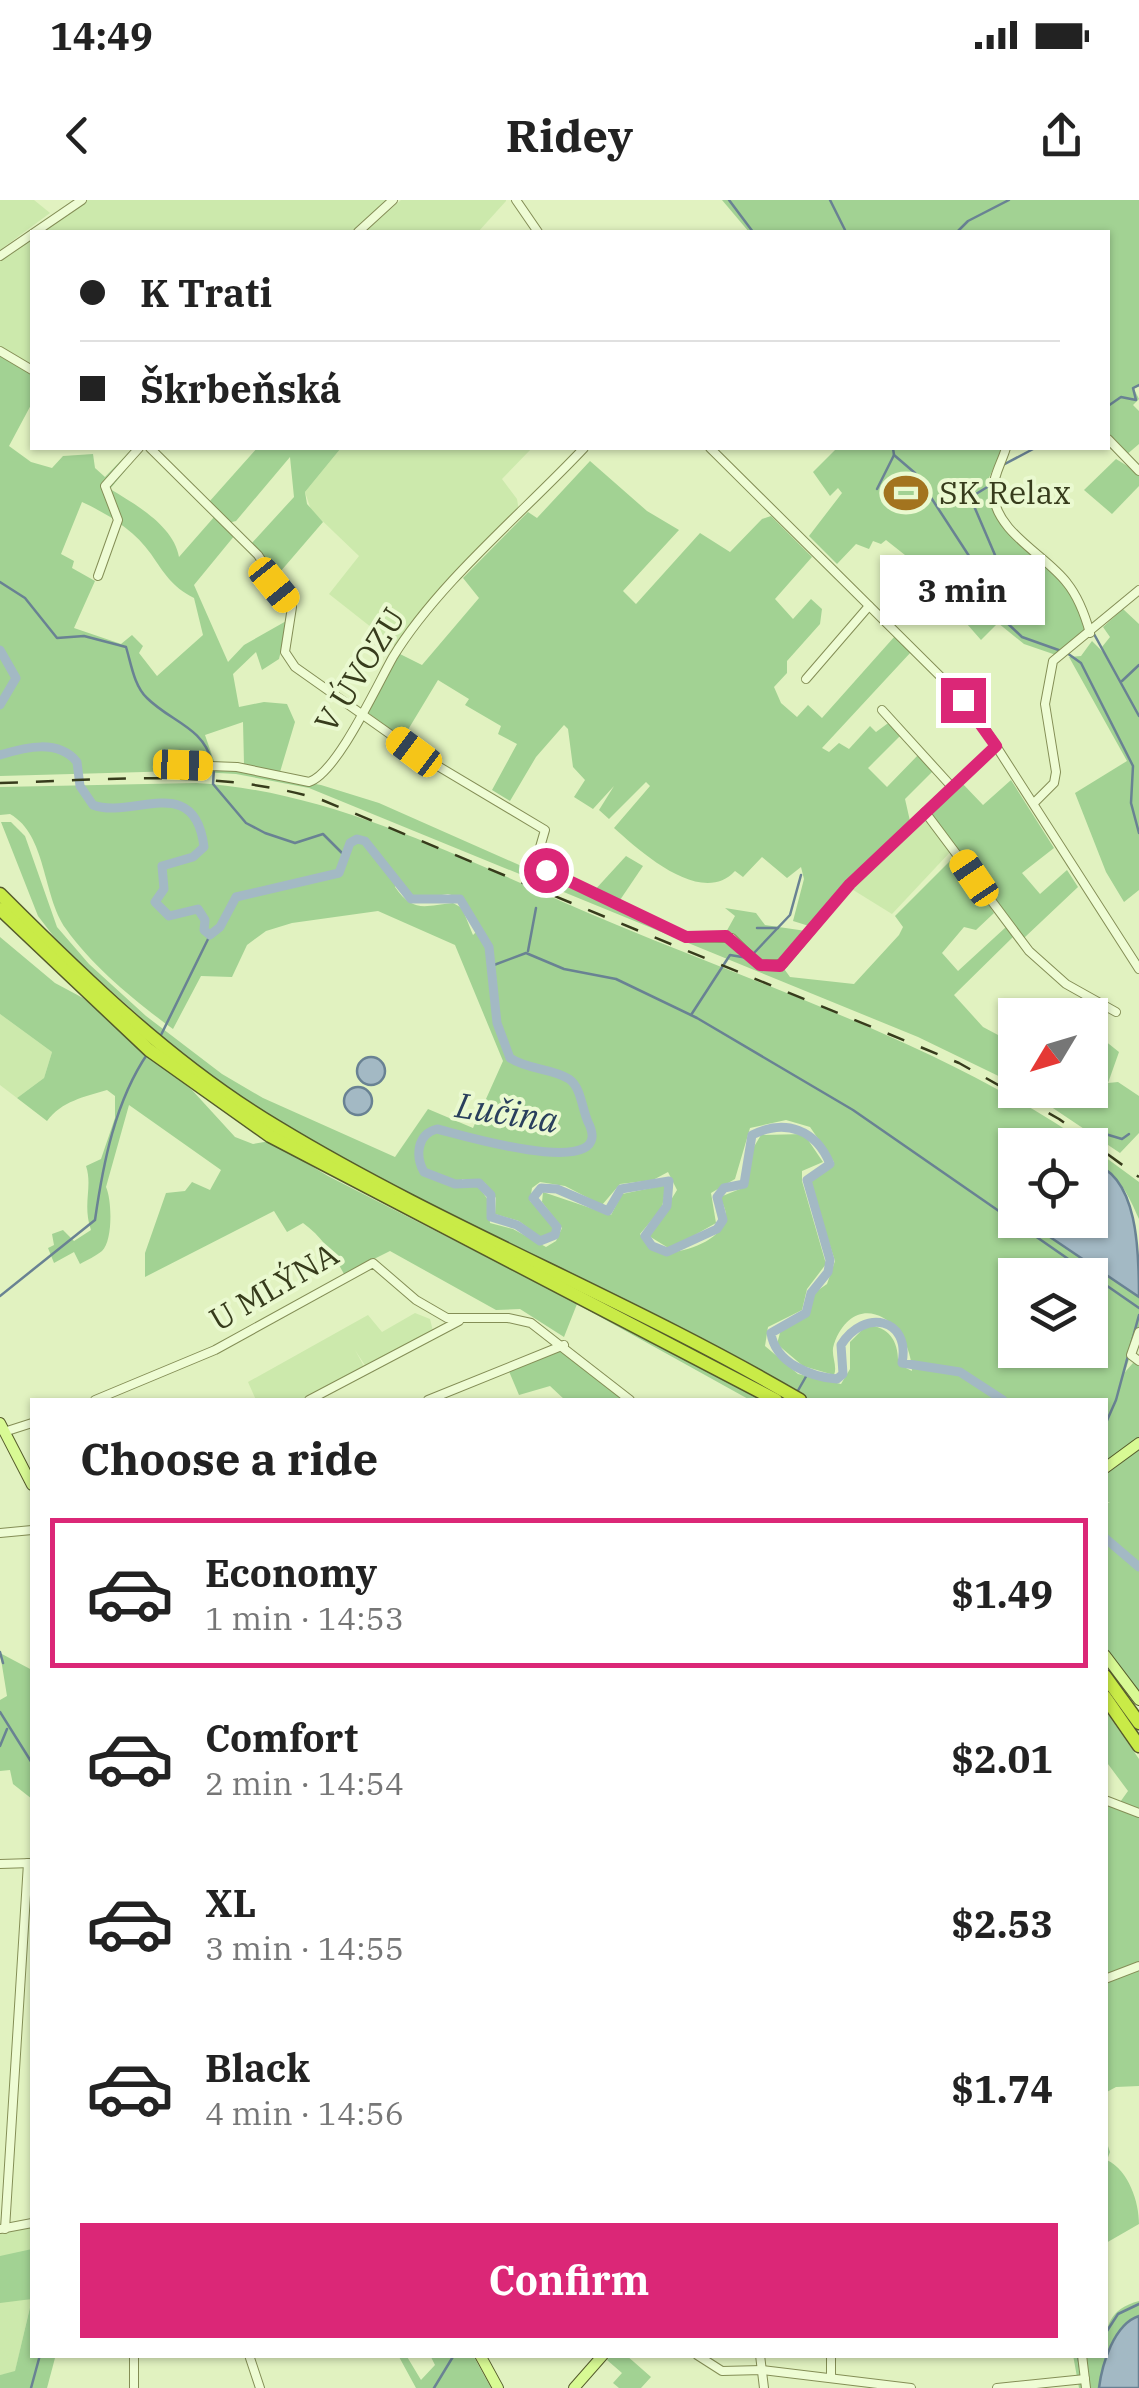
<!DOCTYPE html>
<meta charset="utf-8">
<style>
:root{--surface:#fff;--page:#f2f2f2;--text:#222;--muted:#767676;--line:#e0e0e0;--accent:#db2777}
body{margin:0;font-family:"IBM Plex Serif",serif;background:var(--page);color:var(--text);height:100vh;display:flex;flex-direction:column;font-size:38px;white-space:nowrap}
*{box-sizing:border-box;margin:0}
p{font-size:32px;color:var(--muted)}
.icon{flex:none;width:55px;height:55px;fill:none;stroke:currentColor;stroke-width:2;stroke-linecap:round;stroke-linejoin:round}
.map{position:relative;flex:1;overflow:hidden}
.details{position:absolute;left:30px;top:1198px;width:1078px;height:960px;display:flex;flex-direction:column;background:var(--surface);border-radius:0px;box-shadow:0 2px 8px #0004}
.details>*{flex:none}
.banner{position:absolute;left:30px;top:30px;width:1080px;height:220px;border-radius:0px;box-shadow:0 2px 8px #0004;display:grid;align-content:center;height:220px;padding:0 50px;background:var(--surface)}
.needle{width:65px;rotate:232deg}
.buttons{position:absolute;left:998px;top:798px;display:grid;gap:20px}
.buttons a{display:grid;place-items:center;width:110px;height:110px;border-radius:0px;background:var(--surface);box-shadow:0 2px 8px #0004;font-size:50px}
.end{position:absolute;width:45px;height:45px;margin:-22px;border:12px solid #db2777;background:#fff;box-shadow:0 0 0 5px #fff}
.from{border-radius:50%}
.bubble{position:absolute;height:70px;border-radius:0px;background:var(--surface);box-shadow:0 2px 8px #0004;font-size:32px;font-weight:700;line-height:70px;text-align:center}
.car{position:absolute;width:30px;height:60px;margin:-30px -15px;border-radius:12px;box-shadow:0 0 8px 2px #0007;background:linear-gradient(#f5c518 24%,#345 0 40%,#f5c518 0 76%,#345 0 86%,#f5c518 0)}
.banner b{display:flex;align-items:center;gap:35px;height:95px;font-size:38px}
.banner b+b{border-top:2px solid var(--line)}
.banner i{width:25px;height:25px;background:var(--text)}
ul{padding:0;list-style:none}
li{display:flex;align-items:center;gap:30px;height:150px;margin:0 20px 15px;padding:0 30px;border:5px solid transparent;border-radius:0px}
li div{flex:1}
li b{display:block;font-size:38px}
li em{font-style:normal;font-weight:700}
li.on{border-color:var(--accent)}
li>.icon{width:90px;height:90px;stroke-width:1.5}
h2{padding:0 50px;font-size:45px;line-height:120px}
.cta{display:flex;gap:20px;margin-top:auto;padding:20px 50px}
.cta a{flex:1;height:115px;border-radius:0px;background:var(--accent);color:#fff;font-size:40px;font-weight:700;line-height:115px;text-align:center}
.status{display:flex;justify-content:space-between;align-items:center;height:70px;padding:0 50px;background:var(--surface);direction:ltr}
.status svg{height:28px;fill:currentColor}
header{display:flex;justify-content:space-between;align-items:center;height:130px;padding:0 50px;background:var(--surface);font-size:45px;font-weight:700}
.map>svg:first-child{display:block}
.farmland{fill:#cce9ac}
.green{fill:#a2d293;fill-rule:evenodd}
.water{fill:#a3b9c4;stroke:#698293;stroke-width:2.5}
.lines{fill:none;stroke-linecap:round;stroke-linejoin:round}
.stream{stroke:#698293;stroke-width:2.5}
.river{stroke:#a3b9c4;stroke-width:9}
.minor-casing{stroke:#848e56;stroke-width:10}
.major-casing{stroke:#555b2b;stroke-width:12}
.highway-casing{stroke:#555b2b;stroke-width:15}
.minor{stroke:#eefcd4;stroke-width:8}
.major{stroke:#d8fa94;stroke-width:10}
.highway{stroke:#c9eb47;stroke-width:12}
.rail{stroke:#373c1c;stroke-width:2.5;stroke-dasharray:18 18;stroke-linecap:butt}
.route{stroke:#db2777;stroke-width:12}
.labels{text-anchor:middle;stroke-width:8;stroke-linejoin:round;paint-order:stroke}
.poi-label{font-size:32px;fill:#373c1c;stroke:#eaf9d0;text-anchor:start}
.street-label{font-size:32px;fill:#373c1c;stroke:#eaf9d0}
.water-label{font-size:35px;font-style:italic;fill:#293f5d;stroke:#eaf9d0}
</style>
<div class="status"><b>14:49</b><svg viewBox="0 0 49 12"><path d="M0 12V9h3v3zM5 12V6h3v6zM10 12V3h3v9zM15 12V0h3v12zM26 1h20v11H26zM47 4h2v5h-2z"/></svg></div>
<header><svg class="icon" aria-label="back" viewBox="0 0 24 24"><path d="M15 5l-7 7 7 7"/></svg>Ridey<svg class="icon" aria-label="share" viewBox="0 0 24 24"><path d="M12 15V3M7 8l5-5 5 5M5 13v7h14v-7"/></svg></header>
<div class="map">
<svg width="1139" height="2188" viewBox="0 0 1139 2188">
<rect width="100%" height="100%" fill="#e1f2c0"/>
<g class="farmland">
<path d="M0 0H34L50 13 0 50Z"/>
<path d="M84 0H389L354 32H34Z"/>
<path d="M401 0H506V1L478 32H365Z"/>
<path d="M32 33V167L0 149V59Z"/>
<path d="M341 248H532L502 279 517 299 519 311 423 410 395 446 329 394 359 356 311 310 305 292Z"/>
<path d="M922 617 952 650 892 714 850 688Z"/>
<path d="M0 814 52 852 44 878 17 898 0 885Z"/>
<path d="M415 1113 430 1119 433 1131 366 1167 355 1150 365 1168 306 1200H256L248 1182 368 1115 382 1132Z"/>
<path d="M32 2024V2098L15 2172 0 2175V2030Z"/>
</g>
<g class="green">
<path d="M722 0H1139V186L1134 189 1139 199 1133 205 1139 211V244L1125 256 1108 236V32H749Z"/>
<path d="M0 155 32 173V203L9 246 31 262 52 268 63 256 93 254 95 268 105 277 133 248H144L110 289C135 304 174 326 179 357L215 316 235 335 194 385 228 462 244 445 288 420 279 459 262 470 256 452 233 474 239 507 264 502 287 504 295 522 280 572 244 564 243 522 205 535 216 567 321 585 379 603 684 738H727L763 768 782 766 790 777 854 784 899 735 903 727 895 716 955 656 994 713 976 730 964 727 942 753 958 771 1006 727 1014 736 954 795 983 827 1015 844V884L918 837 309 588 236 574 183 571 196 564 186 561 180 571 0 576ZM82 302C108 314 134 330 151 354 165 374 171 386 194 398L203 435 157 476 139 453 143 446 132 435 121 444 74 428 95 381 72 368 74 361 61 354Z"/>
<path d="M257 248H341L305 292 307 304 323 322 274 379 250 345 294 297 290 257 236 321 228 323 209 302Z"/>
<path d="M837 248H1003L987 282C993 291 993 303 998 312 1023 354 1084 379 1085 434L1056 455 1024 444 998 423 981 440 910 359 886 340 881 344 873 341 869 349 856 344 837 364 809 336 842 293 838 288 830 296 813 272Z"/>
<path d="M1116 259 1139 273V286L1112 314 1084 290Z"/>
<path d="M590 261 647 311 679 330 623 391 636 404 700 333 730 352 762 319 771 316 812 357 775 399 793 419 811 399 822 409 820 424 787 461V473L774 487 781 503 797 517 808 505 822 518 895 436 911 452 822 548 829 552 839 543 849 549 870 526 876 532 891 521 902 534 868 568 887 587 920 553 935 569 905 599 910 621 847 680 809 726 793 721 804 679 801 667 787 678 762 657 743 677 735 671C702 707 642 653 614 628L650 586 646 582 609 619 599 610 614 586 593 609 574 597 585 580 573 567 568 529 564 525 536 557 510 601 492 590 517 544 498 534 501 526 465 505 469 499 438 480 403 538 367 512 398 453 422 465 479 398 463 378 528 312 537 318Z"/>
<path d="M1123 409 1139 424V690L1124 702 1106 672 1075 593 1127 561 1069 457 1081 456 1092 441 1106 455 1102 447 1110 437 1103 427Z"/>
<path d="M1011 580 1054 648 1022 673 1040 694 1067 670 1078 687 1024 738 929 614 962 583 983 605Z"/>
<path d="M196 583C341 591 484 670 617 725 776 791 946 847 1089 945H1015V1020H1047L1043 1026 1139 1097V1127L1125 1172 1133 1163 1139 1164V1237L1105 1262V1200H811L742 1159 357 967 261 912 195 866 61 746 38 716 1 622H11L25 636 57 727 89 764 146 816 222 874 263 898 395 957 428 909 473 928 503 861 455 745 378 711 292 723 266 731 247 745 232 777 201 776 173 829C136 802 93 767 66 729 42 695 47 635 10 614L0 615V587ZM397 680 417 699 448 694 462 698 479 729 473 735 462 708 453 703C424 706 413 713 395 687ZM786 920 810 927 834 962 809 981 835 1061 827 1084 814 1093 809 1115 781 1129 777 1144 803 1166 834 1175C838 1165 830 1155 834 1144 855 1086 910 1119 912 1171L898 1164C899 1142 890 1127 867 1125L850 1142V1169L841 1184 798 1174 765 1146 768 1127 802 1110 807 1089 826 1064 802 981V971L823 962 804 934 761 935 752 950 745 987 720 997C723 1005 728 1012 725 1021 718 1044 672 1058 652 1050L640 1034 662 1008 666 985 622 994 611 1015 543 992 542 1002 562 1028 556 1041 546 1047 513 1029 490 1023 488 1000 479 987H462V979L485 983 496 998 495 1014 519 1021 540 1037 553 1032V1023L530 1001 532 988 540 982 565 986 602 1005 620 984 653 980 668 972 677 990 649 1036 670 1049 716 1023 711 993 735 979 750 928ZM1015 1075H1090V1150H1015Z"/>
<path d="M626 656 643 666 618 703 593 692Z"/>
<path d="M725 708 756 713 765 725 806 731 781 761 762 764 725 734 735 716Z"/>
<path d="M0 737 55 783 83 798 192 890 235 937 253 944 270 941 328 976 766 1200H750L577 1104 564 1137 520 1109 496 1110 390 1051 344 1074C334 1055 321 1036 303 1023L287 1032 274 1011 145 1077V1053L166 993 185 991 192 982 210 990 221 970 129 905 106 987C112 1000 113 1041 102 1051 96 1056 87 1060 80 1064L74 1052 54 1063 48 1048 54 1045 52 1034 63 1030 74 1041 91 1030C82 1004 93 987 86 966L101 959 115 918V896L107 890C84 897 62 901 47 921L17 898 44 878 52 852 0 814Z"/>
<path d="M1104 840 1119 852 1108 883 1118 882 1139 896V933L1120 953 1026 890H1090V857Z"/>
<path d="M1090 946 1139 982V1019C1129 996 1117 969 1090 963Z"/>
<path d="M564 1148 627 1200H565L550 1186 519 1195 508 1169Z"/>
<path d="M1139 1250V1495L1105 1451V1303H1110L1105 1301V1275Z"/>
<path d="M0 1453 32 1470V1599L13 1584 10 1570 0 1571V1500L7 1496Z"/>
<path d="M1105 1510 1139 1559V1886L1116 1887 1105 1893V1603L1118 1605 1128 1591 1105 1560Z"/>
<path d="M1105 1937 1110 1952 1107 1960C1129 1971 1139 2002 1139 2024L1106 2043Z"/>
<path d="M32 2049V2155H65L55 2158 47 2188H0V2175L15 2171 32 2099 0 2103V2056Z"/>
<path d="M1139 2101V2188H1079L1073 2155H1105C1105 2126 1109 2109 1139 2101Z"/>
<path d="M398 2155H406L421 2180 435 2165 430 2155H473L491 2188H416Z"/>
<path d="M611 2155H626L651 2177 641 2188H619L613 2183 622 2173 607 2160Z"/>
</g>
<g class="water">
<circle cx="371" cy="871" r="14"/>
<circle cx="358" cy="901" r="14"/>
<path d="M1090 963C1139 973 1139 1055 1139 1097L1044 1033 1047 1020H1090Z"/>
<path d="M1139 2116V2188H1099C1102 2164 1114 2124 1139 2116Z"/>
</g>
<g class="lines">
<g class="stream">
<path d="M729 0 753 32"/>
<path d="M830 0 846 32"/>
<path d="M957 32 968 21 1009 0"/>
<path d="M1108 206 1121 197 1136 200 1133 188 1139 185"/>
<path d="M893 248 894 255 915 273 986 382 985 402 1022 437 1067 453 1081 463 1133 566 1131 603 1139 633"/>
<path d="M1001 266 1035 248"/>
<path d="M877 289 894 255"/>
<path d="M973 303 971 297 989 286 991 279"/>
<path d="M974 306 995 355 978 371"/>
<path d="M0 382 25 398 57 438 84 436 126 447C131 463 134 486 147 498 171 522 203 527 212 562"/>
<path d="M1094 434 1139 516"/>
<path d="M1122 481 1139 465"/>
<path d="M214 569 213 584 246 623 265 633 295 643 323 634 347 658"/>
<path d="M757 728H778"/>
<path d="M528 751 536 708"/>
<path d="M754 753 790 715 801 675"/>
<path d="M494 765 526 753 564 769 616 779 697 818 853 910 1139 1108"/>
<path d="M691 815 730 755 748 758"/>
<path d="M161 835 210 735"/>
<path d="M1090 946 1102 933 1122 939 1129 934"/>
<path d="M1034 1031 1041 1020"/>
<path d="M0 1096 95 1020C103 964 115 901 148 853"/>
<path d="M796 1194 808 1173"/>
<path d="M1105 1225 1116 1200 1139 1115"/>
<path d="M0 1452 3 1463"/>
<path d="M0 1512 32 1563"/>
<path d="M0 1546 7 1529"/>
<path d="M1105 2134 1118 2114 1139 2104"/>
<path d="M1078 2155 1080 2167"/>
<path d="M31 2188 40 2155"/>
<path d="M434 2188 454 2155"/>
</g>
<g class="river">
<path d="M0 450 16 478 0 505"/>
<path d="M0 555C26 547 58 539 77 562L80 586 93 605C132 620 195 571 204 647L193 657 162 666 164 689 155 702 169 716 198 709 205 720 204 730 210 735 220 727 236 697 339 673 350 643 357 639 365 641 411 699H460L489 747 497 823 510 858C528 870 552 868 569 879 581 887 582 909 588 922 620 984 455 933 437 929 417 934 415 956 424 972L455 984 479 983 491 995V1017L517 1025 540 1041 555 1035 557 1027 533 998 541 988 557 989 608 1011 621 989 669 981 667 1006 645 1036 652 1046 667 1052 717 1029 723 1020 717 997 724 988 744 984 752 935C786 918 816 930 830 964L807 980 830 1060 828 1072 811 1093 806 1113 771 1133C775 1163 811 1177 837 1179L843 1174 841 1145C864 1108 911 1118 902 1163L960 1172 1003 1200"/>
<path d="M1105 1338 1139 1367"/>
</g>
<g class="minor-casing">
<g id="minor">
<path d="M516 0 538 32"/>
<path d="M358 32 393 0"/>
<path d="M0 56 82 0"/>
<path d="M0 151 32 170"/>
<path d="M1108 239 1139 271"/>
<path d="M150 248 258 355 292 407 285 452 295 467 421 556 545 630 538 654 546 670 686 737 732 738 759 765 783 764 850 684 996 546"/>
<path d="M710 248 954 490 980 521 1139 769"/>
<path d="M1006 248C1002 262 992 278 993 293 996 333 1046 355 1067 383 1079 398 1085 415 1090 433"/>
<path d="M98 376 118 320 105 286 139 248"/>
<path d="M806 479 869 406"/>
<path d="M882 510 952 587"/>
<path d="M183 565 237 567 309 582C337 573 377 485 393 457 438 383 524 312 584 248"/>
<path d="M1034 603 1054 583 1056 572 1045 504 1053 461 1139 390"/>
<path d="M925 612 1029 751 1066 784 1116 812"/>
<path d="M1139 1132 1131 1155 1139 1161"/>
<path d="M95 1200 215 1150 373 1063 416 1100 447 1118H508L531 1123 630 1200"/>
<path d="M309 1200 459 1121"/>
<path d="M428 1200 564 1145"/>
<path d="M4 1232 32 1223"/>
<path d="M0 1333 32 1330"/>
<path d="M1105 1600 1139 1613"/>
<path d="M0 1664 32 1663"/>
<path d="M1105 1779 1139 1766"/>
<path d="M0 2029 32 2023"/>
<path d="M5 2029 28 1663"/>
<path d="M134 2155V2188"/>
<path d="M249 2155 260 2188"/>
<path d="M697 2155 722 2171 762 2170 911 2188"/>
<path d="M760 2155 764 2188"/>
<path d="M831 2155V2177"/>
<path d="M1082 2155 1086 2188"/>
<path d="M997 2188 1085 2179"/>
</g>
</g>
<g class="major-casing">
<g id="major">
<path d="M0 1223 32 1285"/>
<path d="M1105 1268 1139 1243"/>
<path d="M1105 1455 1139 1500"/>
<path d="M480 2155 498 2188"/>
<path d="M574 2188 603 2155"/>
</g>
</g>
<g class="highway-casing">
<g id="highway">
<path d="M0 694C85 779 173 865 277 927 445 1029 630 1100 800 1200"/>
<path d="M0 709 149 850 270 936 776 1200"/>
<path d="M1105 1476 1139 1523"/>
<path d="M1105 1497 1139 1546"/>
</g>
</g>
<use href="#minor" class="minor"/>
<use href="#major" class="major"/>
<use href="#highway" class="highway"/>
<path class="rail" d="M0 583C108 580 218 568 322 600L959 863 1059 919 1139 977"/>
</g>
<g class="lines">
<path class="route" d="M546 670 686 737 726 736 760 765 780 766 850 684 996 546 963 500"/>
</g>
<defs>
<g id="stadium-bare" transform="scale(3.45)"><path d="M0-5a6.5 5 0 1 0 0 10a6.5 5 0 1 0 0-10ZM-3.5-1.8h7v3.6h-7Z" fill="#a3741f" stroke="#eaf9d0" stroke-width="2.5" paint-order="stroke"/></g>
</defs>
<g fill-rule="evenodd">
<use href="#stadium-bare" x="906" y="293"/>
</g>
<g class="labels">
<g class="poi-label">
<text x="939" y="304">SK Relax</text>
</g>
<g class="street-label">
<text transform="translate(360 470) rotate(-58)" y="11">V ÚVOZU</text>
<text transform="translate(274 1087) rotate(-30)" y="11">U MLÝNA</text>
</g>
<g class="water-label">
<text transform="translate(507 913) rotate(9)" y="12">Lučina</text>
</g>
</g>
</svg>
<div class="buttons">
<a><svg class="needle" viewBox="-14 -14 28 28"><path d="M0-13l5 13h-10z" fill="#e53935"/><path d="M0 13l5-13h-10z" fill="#767676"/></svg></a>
<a><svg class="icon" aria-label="locate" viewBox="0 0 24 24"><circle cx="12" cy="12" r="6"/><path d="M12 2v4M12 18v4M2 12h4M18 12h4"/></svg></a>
<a><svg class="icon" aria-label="layers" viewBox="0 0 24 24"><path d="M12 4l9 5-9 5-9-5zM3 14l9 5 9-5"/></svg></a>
</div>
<i class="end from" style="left:546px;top:670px"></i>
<i class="end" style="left:963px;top:500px"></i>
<div class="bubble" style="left:880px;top:355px;width:165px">3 min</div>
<i class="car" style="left:274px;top:385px;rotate:141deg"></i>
<i class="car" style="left:414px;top:552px;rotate:307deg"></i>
<i class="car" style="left:183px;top:565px;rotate:92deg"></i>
<i class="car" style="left:974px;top:678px;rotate:326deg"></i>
<div class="banner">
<b><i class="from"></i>K Trati</b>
<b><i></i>Škrbeňská</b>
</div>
<section class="details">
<h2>Choose a ride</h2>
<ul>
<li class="on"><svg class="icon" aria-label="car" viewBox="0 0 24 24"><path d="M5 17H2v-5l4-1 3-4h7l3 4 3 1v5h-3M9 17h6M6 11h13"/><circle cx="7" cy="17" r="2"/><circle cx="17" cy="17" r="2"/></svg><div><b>Economy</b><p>1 min · 14:53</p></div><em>$1.49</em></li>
<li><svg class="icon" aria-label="car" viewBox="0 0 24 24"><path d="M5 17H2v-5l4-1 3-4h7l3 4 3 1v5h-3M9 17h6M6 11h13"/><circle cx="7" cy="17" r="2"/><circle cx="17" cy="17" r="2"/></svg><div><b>Comfort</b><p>2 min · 14:54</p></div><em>$2.01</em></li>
<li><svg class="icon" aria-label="car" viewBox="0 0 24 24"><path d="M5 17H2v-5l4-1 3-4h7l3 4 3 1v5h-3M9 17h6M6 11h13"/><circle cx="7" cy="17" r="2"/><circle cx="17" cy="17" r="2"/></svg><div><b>XL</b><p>3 min · 14:55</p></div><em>$2.53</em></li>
<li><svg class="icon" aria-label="car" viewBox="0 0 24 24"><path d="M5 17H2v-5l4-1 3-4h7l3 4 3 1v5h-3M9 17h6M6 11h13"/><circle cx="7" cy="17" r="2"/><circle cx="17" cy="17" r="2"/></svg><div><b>Black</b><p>4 min · 14:56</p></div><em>$1.74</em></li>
</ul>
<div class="cta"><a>Confirm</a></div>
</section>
</div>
